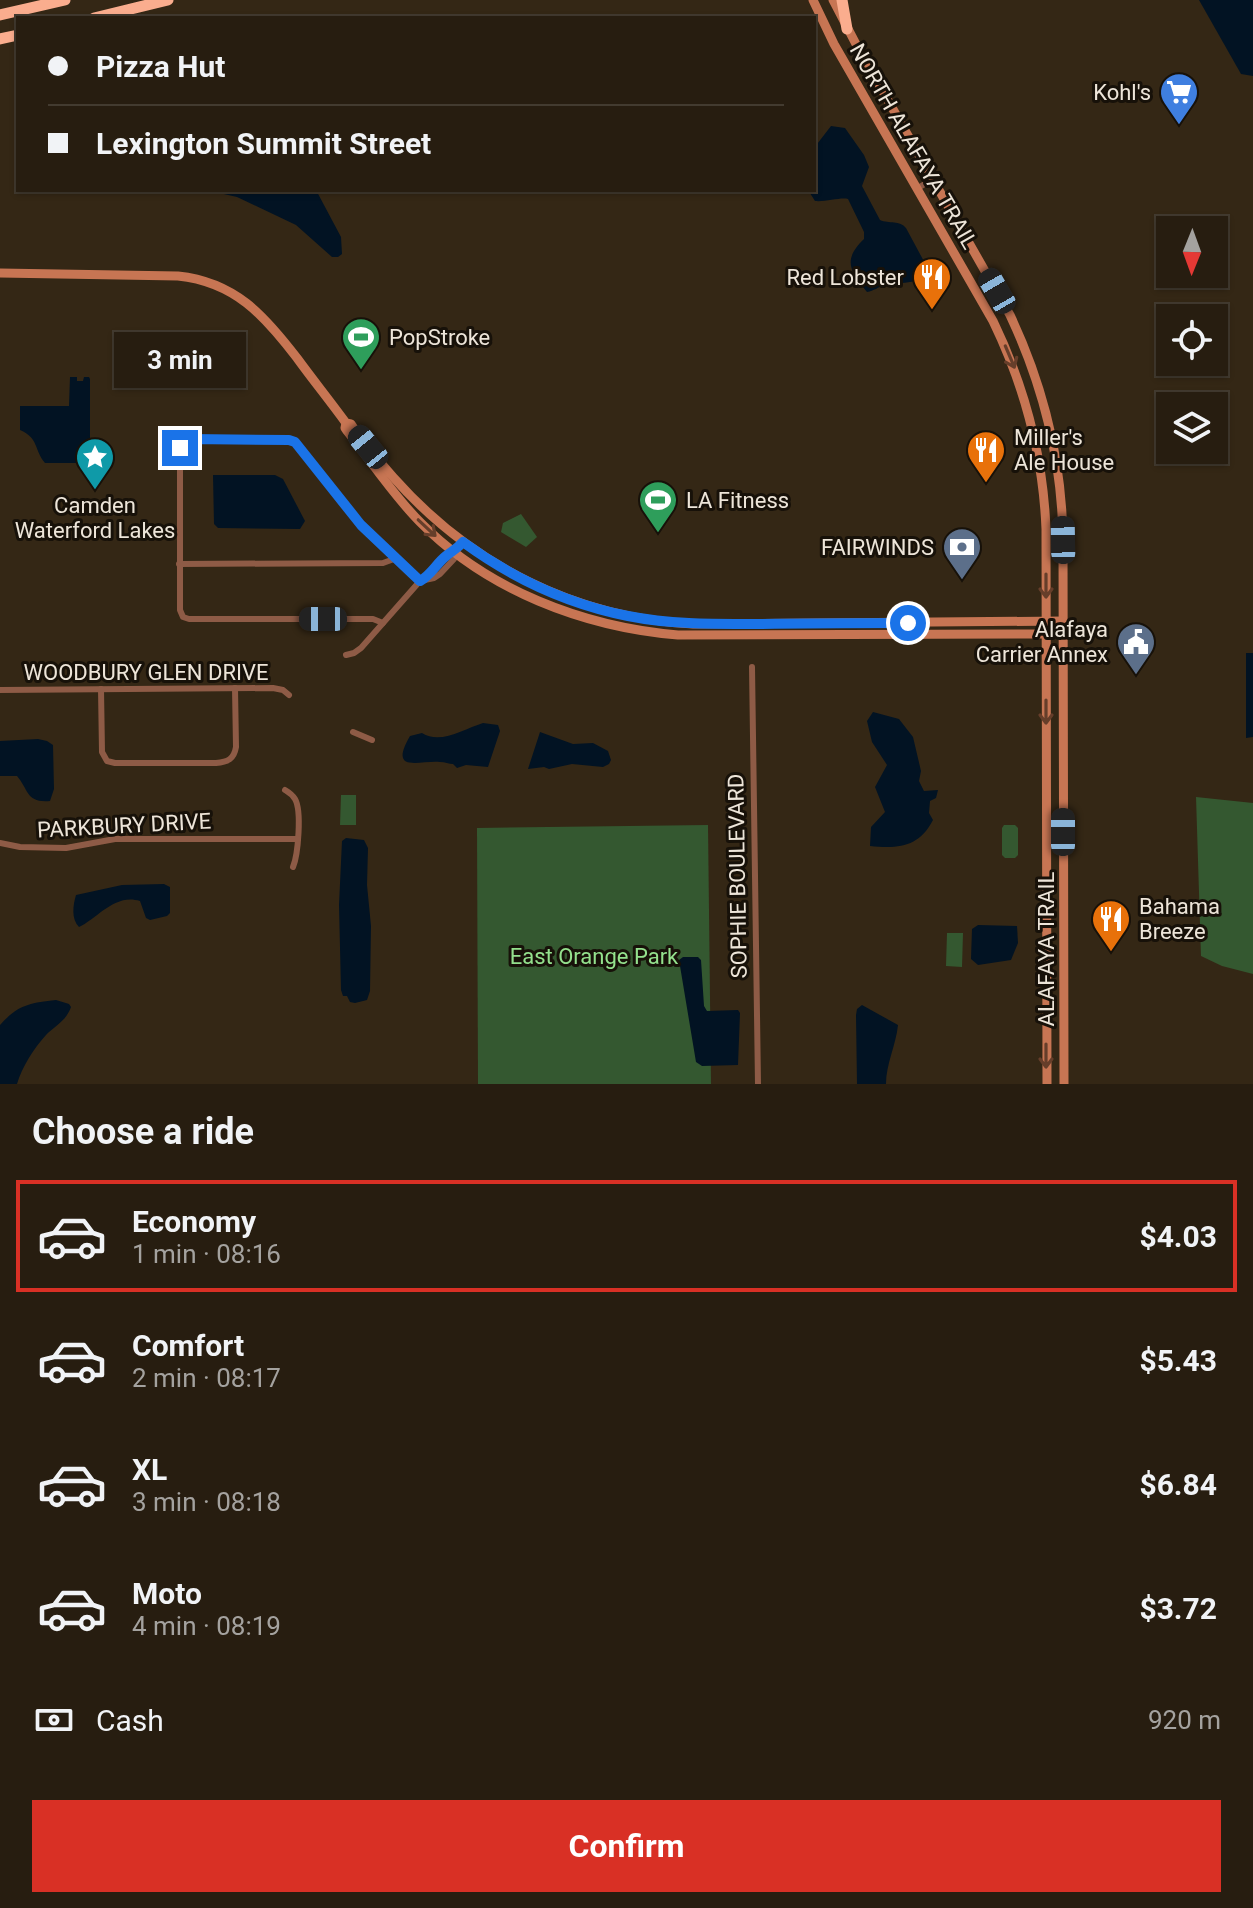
<!DOCTYPE html>
<meta charset="utf-8">
<style>
:root{--surface:#271d10;--page:#2f2619;--text:#f1f3f6;--muted:#a4a29f;--line:#433b30;--accent:#d93025}
body{margin:0;font-family:Roboto,sans-serif;background:var(--page);color:var(--text);height:100vh;display:flex;flex-direction:column;font-size:30px;white-space:nowrap}
*{box-sizing:border-box;margin:0}
p{font-size:26px;color:var(--muted)}
.icon{flex:none;width:44px;height:44px;fill:none;stroke:currentColor;stroke-width:2;stroke-linecap:round;stroke-linejoin:round}
.map{position:relative;height:1084px;overflow:hidden}
.panel{display:flex;flex-direction:column;background:var(--surface);flex:1}
.panel>*{flex:none}
.top-card{position:absolute;left:16px;top:16px;width:800px;height:176px;border-radius:0px;box-shadow:0 2px 6px #0004,0 0 0 2px var(--line);display:grid;align-content:center;height:176px;padding:0 32px;background:var(--surface)}
.needle{width:52px;rotate:181deg}
.controls{position:absolute;left:1156px;top:216px;display:grid;gap:16px}
.controls a{display:grid;place-items:center;width:72px;height:72px;border-radius:0px;background:var(--surface);box-shadow:0 2px 6px #0004,0 0 0 2px var(--line);font-size:40px}
.end{position:absolute;width:36px;height:36px;margin:-18px;border:10px solid #1a73e8;background:#fff;box-shadow:0 0 0 4px #fff}
.from{border-radius:50%}
.bubble{position:absolute;height:56px;border-radius:0px;background:var(--surface);box-shadow:0 2px 6px #0004,0 0 0 2px var(--line);font-size:26px;font-weight:700;line-height:56px;text-align:center}
.car{position:absolute;width:24px;height:48px;margin:-24px -12px;border-radius:10px;box-shadow:0 0 6px 2px #0007;background:linear-gradient(#222 24%,#8ab4d8 0 40%,#222 0 76%,#8ab4d8 0 86%,#222 0)}
.top-card b{display:flex;align-items:center;gap:28px;height:76px;font-size:30px}
.top-card b+b{border-top:2px solid var(--line)}
.top-card i{width:20px;height:20px;background:var(--text)}
ul{padding:0;list-style:none}
li{display:flex;align-items:center;gap:24px;height:112px;margin:0 16px 12px;padding:0 16px;border:4px solid transparent;border-radius:0px}
li div{flex:1}
li b{display:block;font-size:30px}
li em{font-style:normal;font-weight:700}
li.current{border-color:var(--accent)}
li>.icon{width:72px;height:72px;stroke-width:1.5}
h2{padding:0 32px;font-size:36px;line-height:96px}
.pay{display:flex;align-items:center;gap:20px;height:88px;padding:0 32px;font-size:30px}
.pay p{margin-inline-start:auto}
.button{display:flex;gap:16px;margin-top:auto;padding:16px 32px}
.button a{flex:1;height:92px;border-radius:0px;background:var(--accent);color:#fff;font-size:32px;font-weight:700;line-height:92px;text-align:center}
.map>svg:first-child{display:block}
.green{fill:#345830}
.water{fill:#021323}
.lines{fill:none;stroke-linecap:round;stroke-linejoin:round}
.street{stroke:#8e5b46;stroke-width:6}
.secondary{stroke:#c77553;stroke-width:9}
.highway{stroke:#faad8e;stroke-width:11}
.oneway{stroke:#663e2a}
.route{stroke:#1a73e8;stroke-width:10}
.labels{text-anchor:middle;stroke-width:6;stroke-linejoin:round;paint-order:stroke}
.poi-label{font-size:22px;fill:#ede5d9;stroke:#171109;text-anchor:end}
.street-label{font-size:22px;fill:#ede5d9;stroke:#171109}
.park-label{font-size:22px;fill:#94e18d;stroke:#171109}
</style>
<div class="map">
<svg width="1253" height="1084" viewBox="0 0 1253 1084">
<rect width="100%" height="100%" fill="#342715"/>
<g class="green">
<path d="M521 514 537 537 526 547 501 532 503 523Z"/>
<path d="M341 795H356V825H340Z"/>
<path d="M1196 797 1253 803V974L1222 966 1201 956Z"/>
<path d="M708 825 711 1084H478L477 828Z"/>
<path d="M1004 825H1015L1018 828V855L1015 858H1005L1002 855V828Z"/>
<path d="M947 933H963L962 967 946 966Z"/>
</g>
<g class="water">
<path d="M1199 0H1253V76L1241 74Z"/>
<path d="M831 126 845 128 864 155 869 167 862 186 880 220C889 224 900 220 906 228L927 267 925 278C911 284 899 282 885 285 878 287 874 291 867 292 849 271 843 259 864 239V232L848 199C841 197 826 202 815 201L808 190H814V148Z"/>
<path d="M206 190H316L341 237 342 254 338 257H332L296 225 237 197Z"/>
<path d="M70 377H77V381H83L84 377H89L90 379V460L86 463H45C34 450 39 438 20 430V406H69Z"/>
<path d="M213 475H275L283 479 305 521 300 529 218 528 214 524Z"/>
<path d="M1246 653H1253V737L1246 738Z"/>
<path d="M873 712 899 719 913 737 921 771 919 781 924 791 938 790 936 798 930 801 929 813 933 820C919 847 899 849 870 846L871 827 885 812 875 787 887 765 872 742 867 721Z"/>
<path d="M483 723 498 725 500 731 488 767 466 765 457 768 453 764C449 764 445 762 440 762 420 760 388 774 410 736L422 733C440 745 464 729 483 723Z"/>
<path d="M540 732 573 744 593 743 608 751 611 760 609 764 603 767 572 764 549 769 544 767 528 769Z"/>
<path d="M38 739 47 741 53 745 54 789 50 801C26 803 29 790 17 776H0V741Z"/>
<path d="M346 838 364 840 368 848 367 885 371 926 370 991 367 1000 355 1003 350 1002 347 996H343L341 990 339 905 342 841Z"/>
<path d="M164 884 170 887V913L167 916 150 920 146 918 140 901C115 893 98 918 79 927 71 919 73 905 76 895L122 885Z"/>
<path d="M978 925 1017 926 1018 943 1011 960 978 965 971 959 972 929Z"/>
<path d="M683 957H698L701 960 704 1006 707 1011 738 1010 740 1013 738 1065 702 1066 696 1062 679 960Z"/>
<path d="M56 1000 69 1004 71 1007C66 1021 56 1025 46 1035 34 1048 22 1067 17 1084H0V1025C18 1005 29 1003 56 1000Z"/>
<path d="M862 1005 898 1025C896 1045 886 1064 886 1084H857L856 1015 857 1009Z"/>
</g>
<g class="lines">
<g class="street">
<path d="M918 188 933 179"/>
<path d="M179 564 383 563 394 559"/>
<path d="M426 578 448 553 455 551"/>
<path d="M383 623 373 619H189L183 617 180 610V449L183 442 190 439 289 440 295 442 361 525 420 581"/>
<path d="M346 655 354 653 361 648 420 581 434 578 440 574 454 559 455 551 463 542"/>
<path d="M752 667 758 1084"/>
<path d="M101 689 102 752 107 761 115 763H216C228 762 234 759 236 747L235 688"/>
<path d="M0 690 273 688 283 690 289 695"/>
<path d="M353 732 372 740"/>
<path d="M285 790C290 793 292 794 295 799 302 811 298 855 293 867"/>
<path d="M0 843 20 847 66 848 115 839H298"/>
</g>
<g class="secondary">
<path d="M813 0 834 44 993 321C1025 387 1043 455 1046 529L1047 1084"/>
<path d="M833 0 857 46 1010 315C1044 387 1062 461 1063 540L1064 1084"/>
<path d="M0 273 178 276C235 282 264 315 297 358 313 380 330 401 346 423L351 424C363 443 378 460 393 477 471 565 575 618 693 624L1063 621"/>
<path d="M346 423 345 428 347 431C371 461 393 495 420 522 487 590 583 627 678 635L1063 634"/>
</g>
<g class="highway">
<path d="M842 0 847 29"/>
<path d="M0 15 65 0"/>
<path d="M94 18 168 0"/>
<path d="M0 39 18 35"/>
</g>
</g>
<defs><path id="oneway-shaft" d="M-6 0H5M1.5-3L5.5 0L1.5 3" fill="none" stroke-width="1.6" stroke-linecap="round" stroke-linejoin="round" transform="scale(2)"/></defs>
<g class="oneway">
<use href="#oneway-shaft" transform="translate(1010 357) rotate(67)"/>
<use href="#oneway-shaft" transform="translate(427 528) rotate(43)"/>
<use href="#oneway-shaft" transform="translate(1046 586) rotate(90)"/>
<use href="#oneway-shaft" transform="translate(1046 712) rotate(90)"/>
<use href="#oneway-shaft" transform="translate(1046 1056) rotate(90)"/>
</g>
<g class="lines">
<path class="route" d="M180 448 183 442 190 439 289 440 295 442 361 525 420 581C431 575 436 564 446 556 452 551 457 549 463 542 512 578 568 604 628 616 673 625 717 624 762 624 811 623 859 623 908 623"/>
</g>
<defs>
<g id="supermarket-pin" transform="scale(2)"><path d="M0 17L-7.5 6A9.5 9.5 0 1 1 7.5 6Z" fill="#3f7fe0" stroke="#171109"/><path d="M-6-5.5h2.5l.6 2H6L4.5 2H-2.5L-4.4-4H-6ZM-1.5 3.2a1.3 1.3 0 1 0 .1 0ZM3 3.2a1.3 1.3 0 1 0 .1 0Z" fill="#fff"/></g>
<g id="restaurant-pin" transform="scale(2)"><path d="M0 17L-7.5 6A9.5 9.5 0 1 1 7.5 6Z" fill="#e8710a" stroke="#171109"/><path d="M-5-6h1v4h1v-4h1v4h1v-4h1v5L-1.5 .5V6h-2V.5L-5-1ZM5-6V6H3V1.5H1.5Q1.5-4 5-6Z" fill="#fff"/></g>
<g id="stadium-pin" transform="scale(2)"><path d="M0 17L-7.5 6A9.5 9.5 0 1 1 7.5 6Z" fill="#2e9e5b" stroke="#171109"/><path d="M0-5a6.5 5 0 1 0 0 10a6.5 5 0 1 0 0-10ZM-3.5-1.8h7v3.6h-7Z" fill="#fff"/></g>
<g id="sight-pin" transform="scale(2)"><path d="M0 17L-7.5 6A9.5 9.5 0 1 1 7.5 6Z" fill="#0f9aa8" stroke="#171109"/><path d="M0-6L1.8-2.2L6-1.7L2.9 1.2L3.7 5.4L0 3.3L-3.7 5.4L-2.9 1.2L-6-1.7L-1.8-2.2Z" fill="#fff"/></g>
<g id="bank-pin" transform="scale(2)"><path d="M0 17L-7.5 6A9.5 9.5 0 1 1 7.5 6Z" fill="#5c6f8a" stroke="#171109"/><path d="M-6-4H6V4H-6ZM0-2.3a2.3 2.3 0 1 0 0 4.6a2.3 2.3 0 1 0 0-4.6Z" fill="#fff"/></g>
<g id="civic-pin" transform="scale(2)"><path d="M0 17L-7.5 6A9.5 9.5 0 1 1 7.5 6Z" fill="#5c6f8a" stroke="#171109"/><path d="M-.6-6.5H3V-4.5H.6V-3L4-1V1h2V6H-6V1h2V-1L-.6-3ZM-1.2 2.5V6h2.4V2.5Z" fill="#fff"/></g>
</defs>
<g fill-rule="evenodd">
<use href="#supermarket-pin" x="1179" y="92"/>
<use href="#restaurant-pin" x="932" y="277"/>
<use href="#stadium-pin" x="361" y="337"/>
<use href="#restaurant-pin" x="986" y="450"/>
<use href="#sight-pin" x="95" y="457"/>
<use href="#stadium-pin" x="658" y="500"/>
<use href="#bank-pin" x="962" y="547"/>
<use href="#civic-pin" x="1136" y="642"/>
<use href="#restaurant-pin" x="1111" y="919"/>
</g>
<g class="labels">
<g class="poi-label">
<text x="1151" y="100">Kohl's</text>
<text x="904" y="285">Red Lobster</text>
<text x="389" y="345" text-anchor="start">PopStroke</text>
<text x="1014" y="445" text-anchor="start">Miller's<tspan x="1014" dy="25">Ale House</tspan></text>
<text x="686" y="508" text-anchor="start">LA Fitness</text>
<text x="95" y="513" text-anchor="middle">Camden<tspan x="95" dy="25">Waterford Lakes</tspan></text>
<text x="934" y="555">FAIRWINDS</text>
<text x="1108" y="637">Alafaya<tspan x="1108" dy="25">Carrier Annex</tspan></text>
<text x="1139" y="914" text-anchor="start">Bahama<tspan x="1139" dy="25">Breeze</tspan></text>
</g>
<g class="street-label">
<text transform="translate(914 146) rotate(60)" y="8">NORTH ALAFAYA TRAIL</text>
<text x="146" y="680">WOODBURY GLEN DRIVE</text>
<text transform="translate(124 825) rotate(-3)" y="8">PARKBURY DRIVE</text>
<text transform="translate(737 876) rotate(-91)" y="8">SOPHIE BOULEVARD</text>
<text transform="translate(1046 949) rotate(-90)" y="8">ALAFAYA TRAIL</text>
</g>
<g class="park-label">
<text x="594" y="964">East Orange Park</text>
</g>
</g>
</svg>
<div class="controls">
<a><svg class="needle" viewBox="-14 -14 28 28"><path d="M0-13l5 13h-10z" fill="#e53935"/><path d="M0 13l5-13h-10z" fill="#a4a29f"/></svg></a>
<a><svg class="icon" aria-label="locate" viewBox="0 0 24 24"><circle cx="12" cy="12" r="6"/><path d="M12 2v4M12 18v4M2 12h4M18 12h4"/></svg></a>
<a><svg class="icon" aria-label="layers" viewBox="0 0 24 24"><path d="M12 4l9 5-9 5-9-5zM3 14l9 5 9-5"/></svg></a>
</div>
<i class="end from" style="left:908px;top:623px"></i>
<i class="end" style="left:180px;top:448px"></i>
<div class="bubble" style="left:114px;top:332px;width:132px">3 min</div>
<i class="car" style="left:997px;top:291px;rotate:330deg"></i>
<i class="car" style="left:368px;top:447px;rotate:321deg"></i>
<i class="car" style="left:1063px;top:540px;rotate:359deg"></i>
<i class="car" style="left:323px;top:619px;rotate:270deg"></i>
<i class="car" style="left:1063px;top:832px;rotate:0deg"></i>
<div class="top-card">
<b><i class="from"></i>Pizza Hut</b>
<b><i></i>Lexington Summit Street</b>
</div>
</div>
<section class="panel">
<h2>Choose a ride</h2>
<ul>
<li class="current"><svg class="icon" aria-label="car" viewBox="0 0 24 24"><path d="M5 17H2v-5l4-1 3-4h7l3 4 3 1v5h-3M9 17h6M6 11h13"/><circle cx="7" cy="17" r="2"/><circle cx="17" cy="17" r="2"/></svg><div><b>Economy</b><p>1 min · 08:16</p></div><em>$4.03</em></li>
<li><svg class="icon" aria-label="car" viewBox="0 0 24 24"><path d="M5 17H2v-5l4-1 3-4h7l3 4 3 1v5h-3M9 17h6M6 11h13"/><circle cx="7" cy="17" r="2"/><circle cx="17" cy="17" r="2"/></svg><div><b>Comfort</b><p>2 min · 08:17</p></div><em>$5.43</em></li>
<li><svg class="icon" aria-label="car" viewBox="0 0 24 24"><path d="M5 17H2v-5l4-1 3-4h7l3 4 3 1v5h-3M9 17h6M6 11h13"/><circle cx="7" cy="17" r="2"/><circle cx="17" cy="17" r="2"/></svg><div><b>XL</b><p>3 min · 08:18</p></div><em>$6.84</em></li>
<li><svg class="icon" aria-label="car" viewBox="0 0 24 24"><path d="M5 17H2v-5l4-1 3-4h7l3 4 3 1v5h-3M9 17h6M6 11h13"/><circle cx="7" cy="17" r="2"/><circle cx="17" cy="17" r="2"/></svg><div><b>Moto</b><p>4 min · 08:19</p></div><em>$3.72</em></li>
</ul>
<div class="pay"><svg class="icon" aria-label="cash" viewBox="0 0 24 24"><path d="M3 7h18v10H3z"/><circle cx="12" cy="12" r="2"/></svg>Cash<p>920 m</p></div>
<div class="button"><a>Confirm</a></div>
</section>
